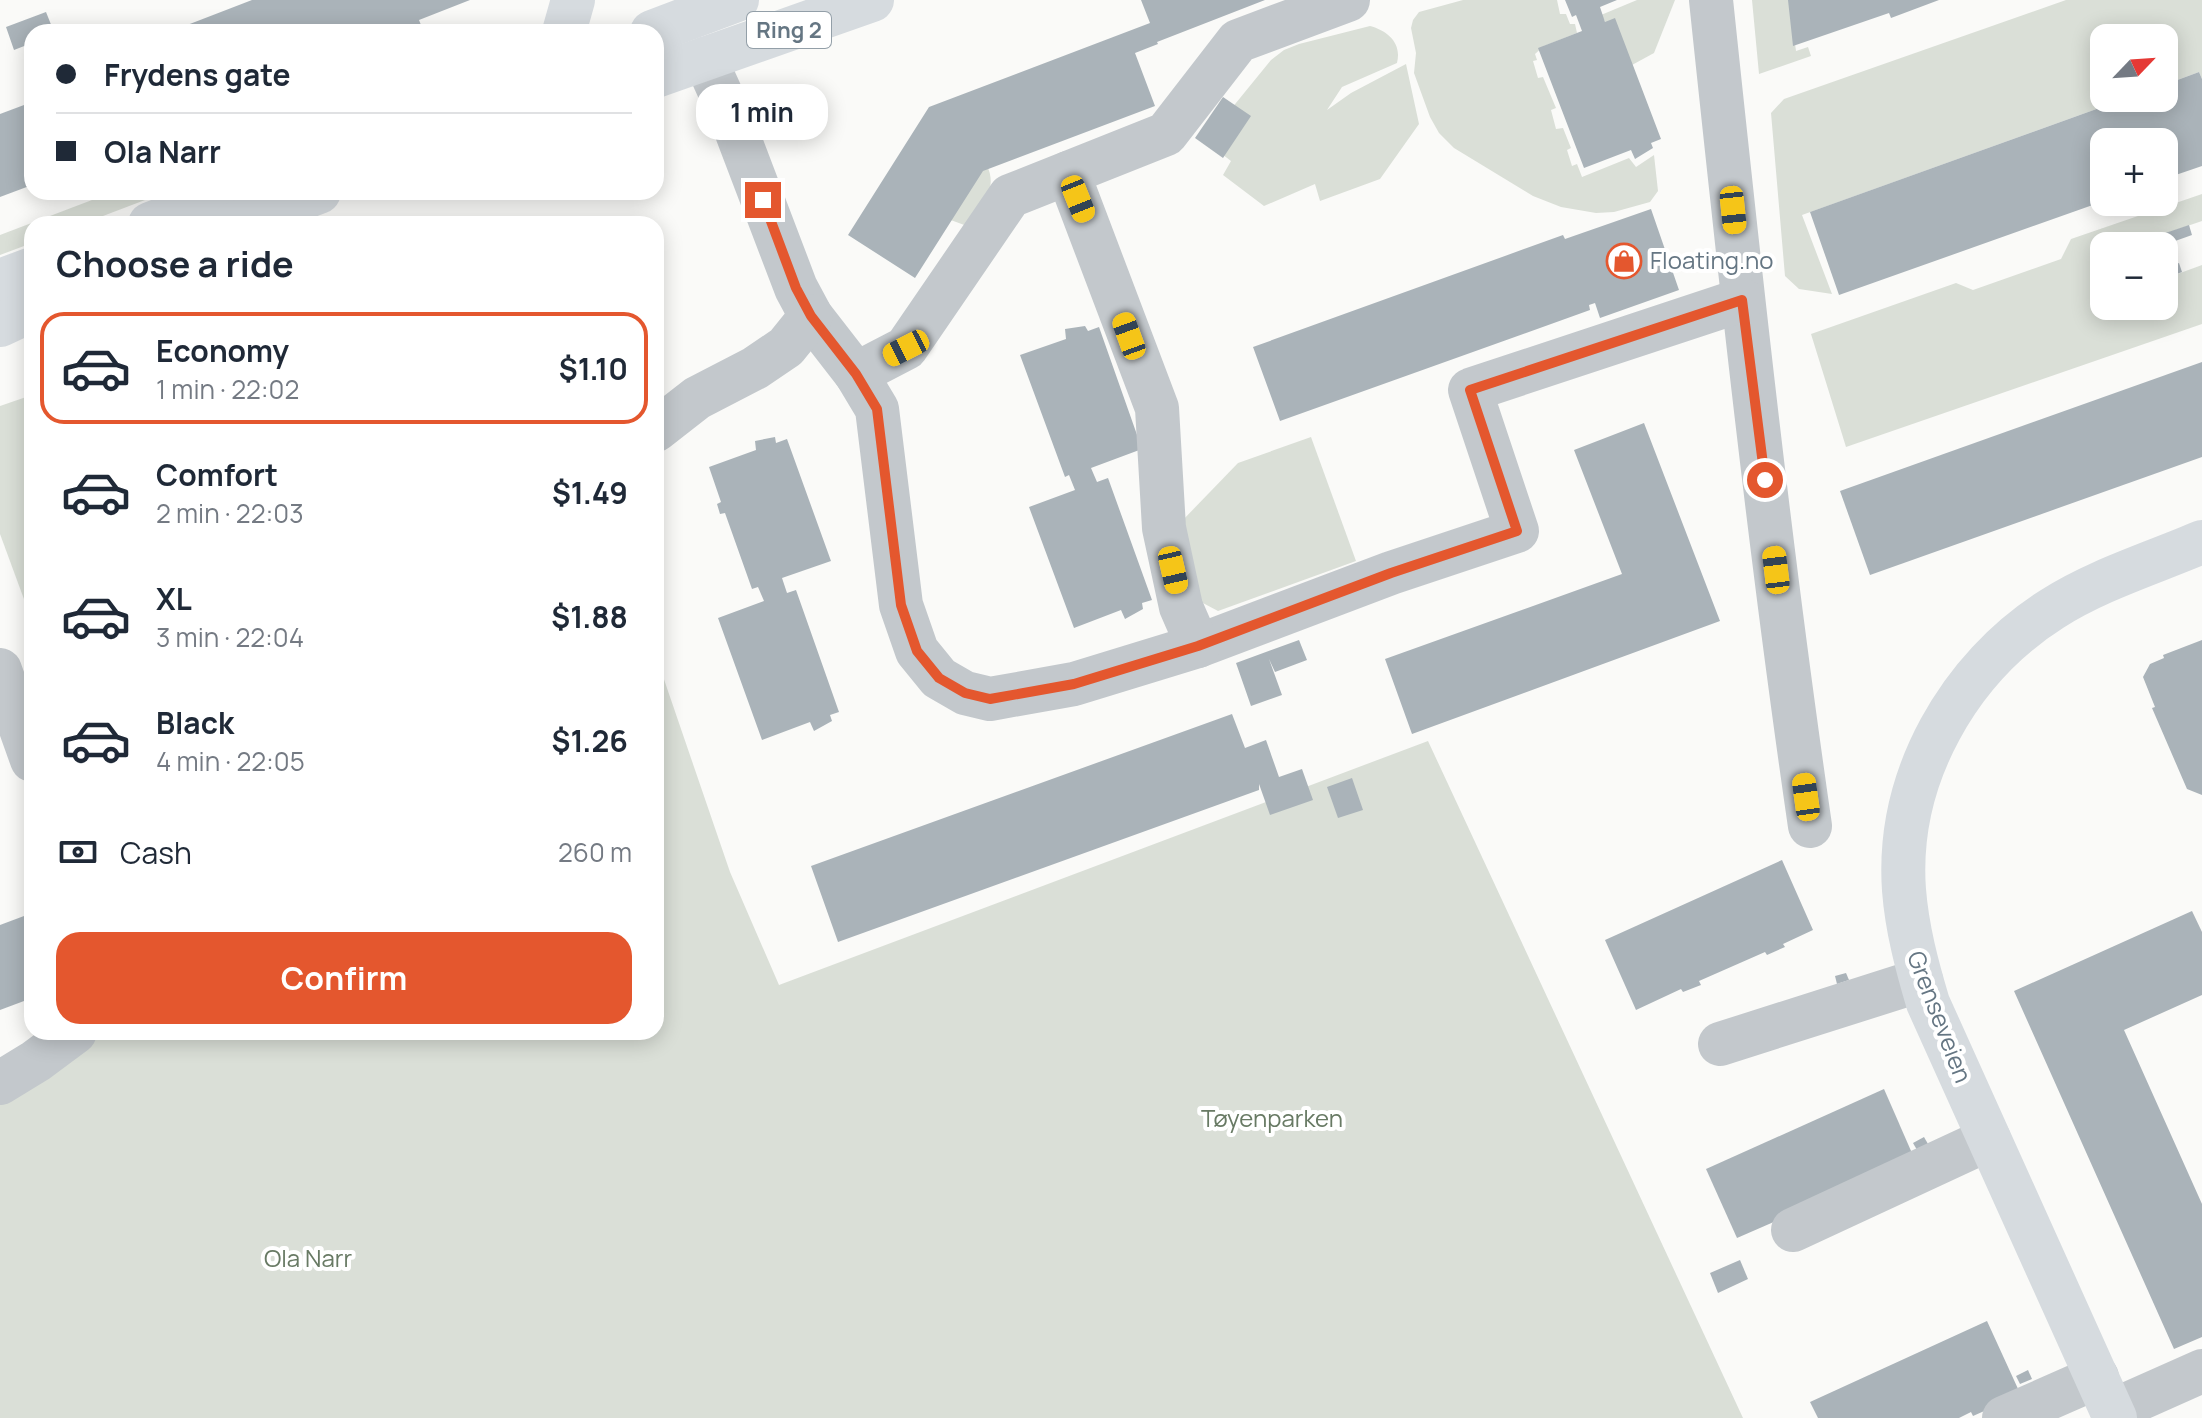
<!DOCTYPE html>
<meta charset="utf-8">
<style>
:root{--surface:#fff;--page:#f6f6f7;--text:#1f2937;--muted:#747a83;--line:#e0e1e3;--accent:#e4572e}
body{margin:0;font-family:Manrope,sans-serif;background:var(--page);color:var(--text);height:100vh;display:flex;flex-direction:column;font-size:30px;white-space:nowrap}
*{box-sizing:border-box;margin:0}
p{font-size:26px;color:var(--muted)}
.icon{flex:none;width:44px;height:44px;fill:none;stroke:currentColor;stroke-width:2;stroke-linecap:round;stroke-linejoin:round}
.map{position:relative;flex:1;overflow:hidden}
.sheet{position:absolute;left:24px;top:216px;width:640px;height:824px;display:flex;flex-direction:column;background:var(--surface);border-radius:24px;box-shadow:0 4px 20px #0003}
.sheet>*{flex:none}
.guide{position:absolute;left:24px;top:24px;width:640px;height:176px;border-radius:24px;box-shadow:0 4px 20px #0003;display:grid;align-content:center;height:176px;padding:0 32px;background:var(--surface)}
.needle{width:52px;rotate:65deg}
.fabs{position:absolute;left:2090px;top:24px;display:grid;gap:16px}
.fabs a{display:grid;place-items:center;width:88px;height:88px;border-radius:16px;background:var(--surface);box-shadow:0 4px 20px #0003;font-size:40px}
.end{position:absolute;width:36px;height:36px;margin:-18px;border:10px solid #e4572e;background:#fff;box-shadow:0 0 0 4px #fff}
.from{border-radius:50%}
.bubble{position:absolute;height:56px;border-radius:24px;background:var(--surface);box-shadow:0 4px 20px #0003;font-size:26px;font-weight:700;line-height:56px;text-align:center}
.car{position:absolute;width:24px;height:48px;margin:-24px -12px;border-radius:10px;box-shadow:0 0 6px 2px #0007;background:linear-gradient(#f5c518 24%,#345 0 40%,#f5c518 0 76%,#345 0 86%,#f5c518 0)}
.guide b{display:flex;align-items:center;gap:28px;height:76px;font-size:30px}
.guide b+b{border-top:2px solid var(--line)}
.guide i{width:20px;height:20px;background:var(--text)}
ul{padding:0;list-style:none}
li{display:flex;align-items:center;gap:24px;height:112px;margin:0 16px 12px;padding:0 16px;border:4px solid transparent;border-radius:24px}
li div{flex:1}
li b{display:block;font-size:30px}
li em{font-style:normal;font-weight:700}
li.active{border-color:var(--accent)}
li>.icon{width:72px;height:72px;stroke-width:1.5}
h2{padding:0 32px;font-size:36px;line-height:96px}
.pay{display:flex;align-items:center;gap:20px;height:88px;padding:0 32px;font-size:30px}
.pay p{margin-inline-start:auto}
.button{display:flex;gap:16px;margin-top:auto;padding:16px 32px}
.button a{flex:1;height:92px;border-radius:24px;background:var(--accent);color:#fff;font-size:32px;font-weight:700;line-height:92px;text-align:center}
.map>svg:first-child{display:block}
.green{fill:#dadfd7}
.building{fill:#aab3b9}
.lines{fill:none;stroke-linecap:round;stroke-linejoin:round}
.minor{stroke:#c3c8cc;stroke-width:44}
.major{stroke:#d6dbdf;stroke-width:44}
.route{stroke:#e4572e;stroke-width:10}
.labels{text-anchor:middle;stroke-width:8;stroke-linejoin:round;paint-order:stroke}
.shield{fill:#fff;stroke:#939fa8;stroke-width:2}
.shield-label{font-size:22px;font-weight:bold;fill:#657683}
.poi-label{font-size:24px;fill:#657683;stroke:#fff;text-anchor:start}
.street-label{font-size:24px;fill:#657683;stroke:#fff}
.park-label{font-size:24px;fill:#687a64;stroke:#fff}
</style>
<div class="map">
<svg width="2202" height="1418" viewBox="0 0 2202 1418">
<rect width="100%" height="100%" fill="#fafaf8"/>
<g class="green">
<path d="M1463 0H1557L1560 14H1566L1570 24H1575L1577 33 1544 46 1535 54 1537 60 1533 61 1538 78 1543 77 1556 108 1551 110 1556 129 1563 128 1571 148 1567 150 1572 166 1577 164 1582 177 1629 158 1636 167 1654 155 1658 191 1650 202 1614 212 1596 213 1561 207 1533 196 1454 148 1439 133 1430 117 1414 73 1416 53 1411 28 1413 20 1419 12Z"/>
<path d="M1637 0H1675L1654 53 1632 65 1601 15Z"/>
<path d="M1752 0H1789L1796 51 1808 47 1811 56 1759 74Z"/>
<path d="M2066 0H2202V79L2199 72 2164 85V38H2104V98H2127L1802 215 1832 294 1799 289 1785 276 1771 113 1784 99Z"/>
<path d="M1370 26C1388 31 1402 43 1397 63L1342 87 1327 110 1351 93 1406 64 1419 124 1380 179 1320 201 1315 184 1264 206 1223 175 1231 161 1205 141 1271 60 1284 50 1299 44Z"/>
<path d="M986 164C1000 189 980 207 967 226L948 219Z"/>
<path d="M113 192H166L82 224H32V243L0 255V235Z"/>
<path d="M2202 194V221L2129 246H2104V306H2164V279L2202 265V324L1846 447 1811 334 1956 283 1973 290 2061 259 2071 239Z"/>
<path d="M32 395V621L0 534V406Z"/>
<path d="M1311 437 1356 561 1218 611 1201 602 1180 523 1238 463Z"/>
<path d="M656 656 730 872 779 985 1428 741 1743 1418H0V1064L52 1032H656Z"/>
</g>
<g class="building">
<path d="M252 0H470L419 20 421 25 404 31 403 26 388 32H169Z"/>
<path d="M1141 0H1265L1157 42 1158 44 1135 53 1155 106 983 171 915 278 848 235 929 107 1150 23Z"/>
<path d="M1565 0H1617L1600 7 1605 22 1615 18 1661 139 1651 143 1653 148 1635 159 1631 150 1584 168 1538 48 1582 31 1576 15 1572 17Z"/>
<path d="M1788 0H1939L1891 18 1889 13 1793 46Z"/>
<path d="M46 12 54 32H32V43L14 50 6 27Z"/>
<path d="M2199 72 2202 79V166L2164 179V142H2104V201L1839 295 1810 212 2127 98H2164V85Z"/>
<path d="M1223 97 1251 116 1223 158 1195 138Z"/>
<path d="M32 102V185L0 197V114Z"/>
<path d="M1651 209 1679 290 1600 318 1595 303 1589 305 1590 310 1280 421 1253 347 1563 235 1565 239Z"/>
<path d="M2189 225 2192 235 2161 246H2137L2136 243Z"/>
<path d="M2179 263 2182 272 2164 279V268Z"/>
<path d="M1085 326 1088 331 1099 327 1142 449 1091 468 1097 482 1108 478 1152 600 1142 603 1143 609 1125 619 1121 610 1074 628 1029 507 1075 490 1069 475 1065 477 1020 355 1066 339 1065 329Z"/>
<path d="M2202 362V457L1870 575 1840 491Z"/>
<path d="M1644 423 1720 621 1412 734 1385 659 1622 574 1574 450Z"/>
<path d="M775 437 776 443 787 439 831 561 782 578 787 593 796 590 839 712 830 715 832 721 814 731 810 722 762 740 718 618 764 601 758 587 752 589 725 513 720 514 717 504 721 502 709 467 756 450 755 441Z"/>
<path d="M1299 640 1307 660 1275 672 1269 659 1282 695 1251 706 1236 663Z"/>
<path d="M2202 640V795L2187 789 2152 708 2155 707 2143 677 2150 664 2164 658 2163 655Z"/>
<path d="M1232 714 1245 748 1266 740 1279 777 1302 769 1313 800 1270 815 1259 784V790L838 942 811 866Z"/>
<path d="M1352 778 1363 810 1338 818 1327 787Z"/>
<path d="M1782 860 1813 930 1783 944 1785 947 1767 955 1765 952 1699 981 1701 985 1683 992 1681 989 1636 1010 1605 940Z"/>
<path d="M2192 911 2202 932V995L2124 1030 2202 1204V1337L2174 1349 2014 991Z"/>
<path d="M32 913V998L0 1010V925Z"/>
<path d="M1846 973 1849 980 1837 984 1835 976Z"/>
<path d="M1884 1089 1915 1160 1737 1238 1706 1169Z"/>
<path d="M1924 1137 1928 1144 1917 1150 1913 1143Z"/>
<path d="M1740 1260 1748 1279 1718 1293 1710 1273Z"/>
<path d="M1987 1321 2019 1391 1991 1408 1973 1416 1971 1412 1959 1418H1818L1810 1402Z"/>
<path d="M2028 1370 2032 1379 2020 1384 2016 1376Z"/>
</g>
<g class="lines">
<g class="minor">
<path d="M1711 0C1740 276 1770 552 1810 826"/>
<path d="M705 59 729 112 796 288 811 316 856 374 877 409 901 605 917 651 939 678 965 693 990 699 1074 684 1198 646 1391 573 1517 531 1470 390 1742 300"/>
<path d="M1068 173 1157 408 1164 528 1181 607 1198 646"/>
<path d="M856 374 906 348 1010 196 1166 134 1238 41 1348 0"/>
<path d="M656 430 697 398 755 368 786 347 811 316"/>
<path d="M0 670 32 760"/>
<path d="M1720 1044 1921 980"/>
<path d="M0 1083 36 1061 75 1032"/>
<path d="M1793 1230 1989 1139"/>
<path d="M2112 1411 2202 1371"/>
<path d="M2004 1418 2097 1377"/>
</g>
<g class="major">
<path d="M564 32 573 0"/>
<path d="M652 32 737 0"/>
<path d="M656 76 872 0"/>
<path d="M150 224 233 192"/>
<path d="M234 224 319 192"/>
<path d="M0 281 32 269"/>
<path d="M0 325 32 310"/>
<path d="M2115 1418 1928 1003C1917 966 1907 929 1904 890 1896 777 1959 668 2052 609 2097 580 2153 563 2202 542"/>
</g>
</g>
<g class="lines">
<path class="route" d="M763 200 796 288 811 316 856 374 877 409 901 605 917 651 939 678 965 693 990 699 1074 684 1198 646 1391 573 1517 531 1470 390 1742 300 1765 480"/>
</g>
<defs>
<g id="shop-ring" transform="scale(1.8)"><circle r="9.5" fill="#fff" stroke="#e4572e" stroke-width="1.5"/><path d="M-5-2.5h2.3a2.7 3.5 0 0 1 5.4 0H5L5.5 6h-11ZM-1.5-2.5h3a1.5 2.3 0 0 0-3 0Z" fill="#e4572e"/></g>
</defs>
<g fill-rule="evenodd">
<use href="#shop-ring" x="1624" y="261"/>
</g>
<g class="labels">
<rect class="shield" x="747" y="12" width="84" height="36" rx="6"/>
<g class="shield-label">
<text x="789" y="38">Ring 2</text>
</g>
<g class="poi-label">
<text x="1650" y="269">Floating.no</text>
</g>
<g class="street-label">
<text transform="translate(1939 1017) rotate(69)" y="8">Grenseveien</text>
</g>
<g class="park-label">
<text x="1272" y="1127">Tøyenparken</text>
<text x="308" y="1267">Ola Narr</text>
</g>
</g>
</svg>
<div class="fabs">
<a><svg class="needle" viewBox="-14 -14 28 28"><path d="M0-13l5 13h-10z" fill="#e53935"/><path d="M0 13l5-13h-10z" fill="#747a83"/></svg></a>
<a>+</a>
<a>−</a>
</div>
<i class="end from" style="left:1765px;top:480px"></i>
<i class="end" style="left:763px;top:200px"></i>
<div class="bubble" style="left:696px;top:84px;width:132px">1 min</div>
<i class="car" style="left:1078px;top:199px;rotate:158deg"></i>
<i class="car" style="left:1733px;top:210px;rotate:174deg"></i>
<i class="car" style="left:1129px;top:336px;rotate:340deg"></i>
<i class="car" style="left:906px;top:348px;rotate:243deg"></i>
<i class="car" style="left:1173px;top:570px;rotate:167deg"></i>
<i class="car" style="left:1776px;top:570px;rotate:353deg"></i>
<i class="car" style="left:1806px;top:797px;rotate:352deg"></i>
<div class="guide">
<b><i class="from"></i>Frydens gate</b>
<b><i></i>Ola Narr</b>
</div>
<section class="sheet">
<h2>Choose a ride</h2>
<ul>
<li class="active"><svg class="icon" aria-label="car" viewBox="0 0 24 24"><path d="M5 17H2v-5l4-1 3-4h7l3 4 3 1v5h-3M9 17h6M6 11h13"/><circle cx="7" cy="17" r="2"/><circle cx="17" cy="17" r="2"/></svg><div><b>Economy</b><p>1 min · 22:02</p></div><em>$1.10</em></li>
<li><svg class="icon" aria-label="car" viewBox="0 0 24 24"><path d="M5 17H2v-5l4-1 3-4h7l3 4 3 1v5h-3M9 17h6M6 11h13"/><circle cx="7" cy="17" r="2"/><circle cx="17" cy="17" r="2"/></svg><div><b>Comfort</b><p>2 min · 22:03</p></div><em>$1.49</em></li>
<li><svg class="icon" aria-label="car" viewBox="0 0 24 24"><path d="M5 17H2v-5l4-1 3-4h7l3 4 3 1v5h-3M9 17h6M6 11h13"/><circle cx="7" cy="17" r="2"/><circle cx="17" cy="17" r="2"/></svg><div><b>XL</b><p>3 min · 22:04</p></div><em>$1.88</em></li>
<li><svg class="icon" aria-label="car" viewBox="0 0 24 24"><path d="M5 17H2v-5l4-1 3-4h7l3 4 3 1v5h-3M9 17h6M6 11h13"/><circle cx="7" cy="17" r="2"/><circle cx="17" cy="17" r="2"/></svg><div><b>Black</b><p>4 min · 22:05</p></div><em>$1.26</em></li>
</ul>
<div class="pay"><svg class="icon" aria-label="cash" viewBox="0 0 24 24"><path d="M3 7h18v10H3z"/><circle cx="12" cy="12" r="2"/></svg>Cash<p>260 m</p></div>
<div class="button"><a>Confirm</a></div>
</section>
</div>
